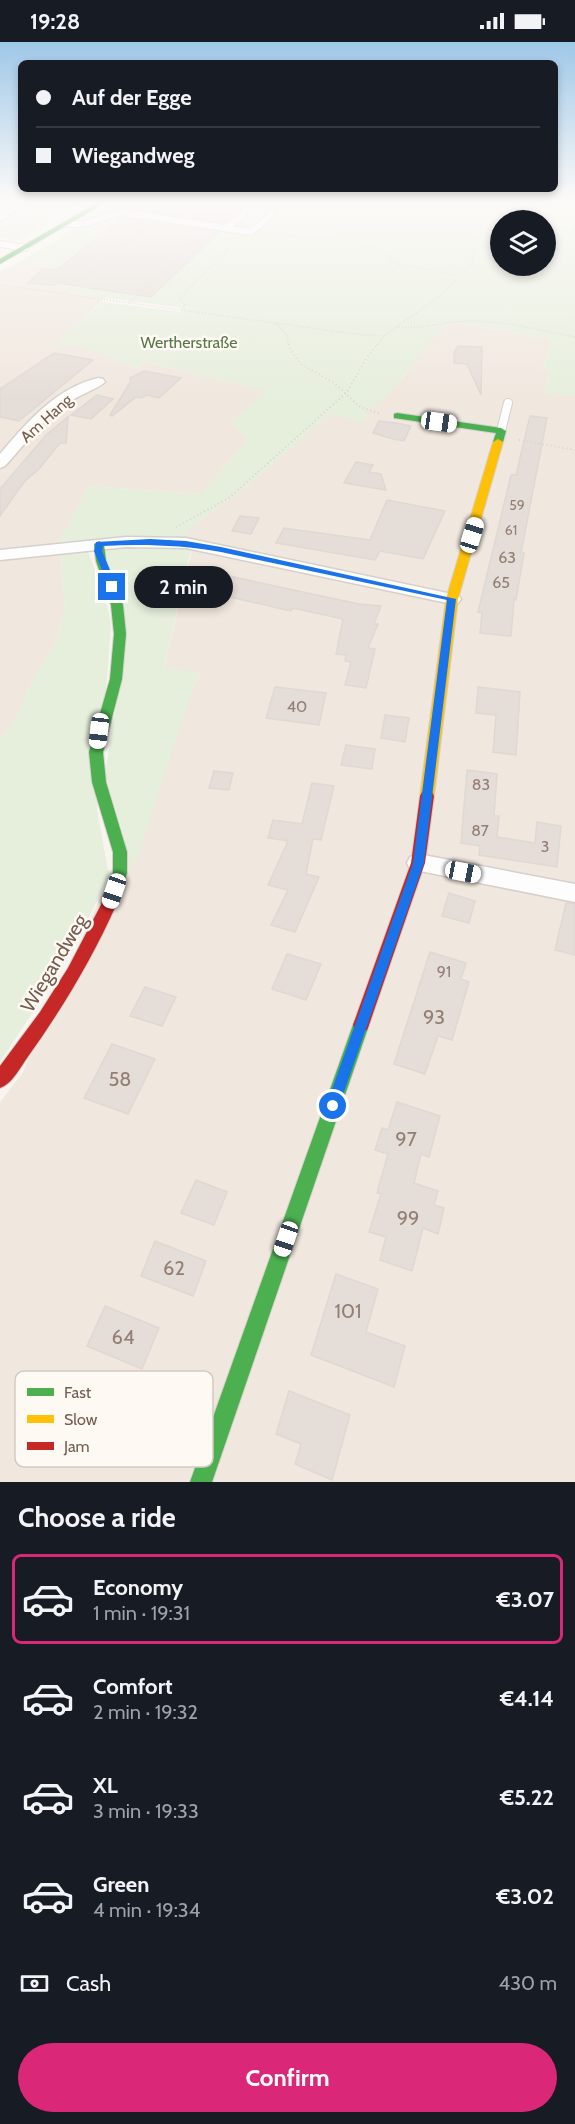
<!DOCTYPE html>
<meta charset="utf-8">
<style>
:root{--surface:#171b24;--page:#20242c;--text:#f1f3f6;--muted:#9ea1a6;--line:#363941;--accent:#db2777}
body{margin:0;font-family:Cabin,sans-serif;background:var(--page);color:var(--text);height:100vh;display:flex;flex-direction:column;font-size:22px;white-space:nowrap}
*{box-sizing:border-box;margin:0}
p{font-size:20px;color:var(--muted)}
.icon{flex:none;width:33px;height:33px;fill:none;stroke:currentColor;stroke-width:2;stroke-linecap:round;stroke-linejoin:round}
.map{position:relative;height:1440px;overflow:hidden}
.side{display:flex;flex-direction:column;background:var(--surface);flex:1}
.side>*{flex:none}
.top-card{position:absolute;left:18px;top:18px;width:540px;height:132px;border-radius:9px;box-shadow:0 3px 9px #0003;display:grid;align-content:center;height:132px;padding:0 18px;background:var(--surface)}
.tools{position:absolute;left:490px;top:168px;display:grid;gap:12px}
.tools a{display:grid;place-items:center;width:66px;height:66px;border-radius:50%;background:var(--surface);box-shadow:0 3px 9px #0003;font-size:30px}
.end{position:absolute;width:27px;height:27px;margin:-14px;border:8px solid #1a73e8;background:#fff;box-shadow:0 0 0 3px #fff}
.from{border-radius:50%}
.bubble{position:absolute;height:42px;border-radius:21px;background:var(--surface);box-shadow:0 3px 9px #0003;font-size:20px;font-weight:700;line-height:42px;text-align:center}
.car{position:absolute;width:18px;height:36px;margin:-18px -9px;border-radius:8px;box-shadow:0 0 4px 2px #0007;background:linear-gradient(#fff 24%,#345 0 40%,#fff 0 76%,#345 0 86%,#fff 0)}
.top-card b{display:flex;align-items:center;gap:21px;height:57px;font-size:22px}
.top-card b+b{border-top:2px solid var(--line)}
.top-card i{width:15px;height:15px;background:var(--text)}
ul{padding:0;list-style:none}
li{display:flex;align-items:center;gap:18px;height:90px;margin:0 12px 9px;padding:0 6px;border:3px solid transparent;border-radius:9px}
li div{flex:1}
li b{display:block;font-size:22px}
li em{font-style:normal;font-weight:700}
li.selected{border-color:var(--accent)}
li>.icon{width:54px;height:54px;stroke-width:1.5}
h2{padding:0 18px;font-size:27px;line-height:72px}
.pay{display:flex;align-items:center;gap:15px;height:66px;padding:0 18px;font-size:22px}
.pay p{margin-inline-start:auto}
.primary-button{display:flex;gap:12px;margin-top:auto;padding:12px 18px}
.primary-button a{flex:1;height:69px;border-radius:36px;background:var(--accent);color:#fff;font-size:24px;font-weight:700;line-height:69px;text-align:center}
.status{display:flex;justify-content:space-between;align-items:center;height:42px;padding:0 30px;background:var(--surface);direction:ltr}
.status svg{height:16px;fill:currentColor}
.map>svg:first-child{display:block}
.residential{fill:#f0e7de}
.education{fill:#f5edf4}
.green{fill:#e6eedc;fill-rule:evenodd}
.building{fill:#e5ddd7;stroke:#e0d8d2;stroke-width:1.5}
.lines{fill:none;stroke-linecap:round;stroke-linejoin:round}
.lane-far1-casing{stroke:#d5d0cb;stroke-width:8}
.lane-casing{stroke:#d5d0cb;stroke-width:10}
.street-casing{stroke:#d5d0cb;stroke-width:3}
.fast-casing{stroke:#d6d0ca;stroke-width:2}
.slow-casing{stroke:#d6d0ca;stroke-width:2}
.jam-casing{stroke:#d6d0ca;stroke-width:2}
.path-far1{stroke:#dad4d0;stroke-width:1.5;stroke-dasharray:1 2;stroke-linecap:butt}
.path{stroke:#dad4d0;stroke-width:2;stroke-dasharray:1 3;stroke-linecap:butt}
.lane-far1{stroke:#fefdfd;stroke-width:6}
.lane{stroke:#fefdfd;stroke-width:8}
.street{fill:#fefdfd;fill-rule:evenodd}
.fast{fill:#4caf50;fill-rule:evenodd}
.slow{fill:#ffc107;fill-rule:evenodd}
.jam{fill:#c62828;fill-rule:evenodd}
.route{fill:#1a73e8}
.labels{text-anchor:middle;stroke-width:5;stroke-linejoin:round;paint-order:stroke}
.far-number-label{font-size:14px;fill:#937f74}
.far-park-label{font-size:16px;fill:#577949;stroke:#fef9f3}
.far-street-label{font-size:16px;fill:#755d50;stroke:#fef9f3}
.number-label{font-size:16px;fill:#937f74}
.street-label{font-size:20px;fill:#755d50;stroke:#fef9f3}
.near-number-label{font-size:20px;fill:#937f74}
.key{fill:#fef9f3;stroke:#d5cac2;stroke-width:1.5}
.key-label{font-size:16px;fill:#755d50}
</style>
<div class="status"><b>19:28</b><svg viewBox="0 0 49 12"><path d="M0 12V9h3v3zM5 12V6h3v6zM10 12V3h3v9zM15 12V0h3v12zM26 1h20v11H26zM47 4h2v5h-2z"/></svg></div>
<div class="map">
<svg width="575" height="1440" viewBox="0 0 575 1440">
<rect width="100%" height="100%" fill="#f8f4f0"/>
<g class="residential">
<path d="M23 218 90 227 63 249 106 255 56 303 82 304 136 326 144 320 267 349 231 381 249 397 201 452 89 444 59 500 65 567 56 600 33 638 12 684 0 696V230Z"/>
<path d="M454 280 551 298 543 327 550 329 545 351 575 354V1440H0V1060L22 1032 200 631 164 626 194 499 183 497 187 489 248 443 331 371 366 367 403 336 422 307 443 285Z"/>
</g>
<path class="education" d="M0 157H89L0 208Z"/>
<g class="green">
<path d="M68 157H89L19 198 0 195V185L36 162 57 164Z"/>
<path d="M124 157H575V354L545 351 550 329 543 328 551 298 454 280C419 297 398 360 366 367V376L362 380 331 372 248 443 187 489 183 497 148 496 59 500 89 444 201 452 249 397 231 381 267 349 144 320 136 326 82 304 55 303 102 260 180 270 183 266 63 250 90 227 23 218ZM501 178H546V224H501Z"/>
<path d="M125 505H156L191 508 164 625 200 630 192 649 134 828 105 732 119 645 106 507Z"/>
<path d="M60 509 88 510 105 554 111 583 97 768 109 834 72 910 0 1020V696L12 684 33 638 56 600 65 567Z"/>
</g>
<g class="building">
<path d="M160 157H254L224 181 136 167 141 164 159 167Z"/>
<path d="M124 176 219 190 151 255 57 241 55 243 28 241 42 227 56 228Z"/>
<path d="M458 304 482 305 481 353 467 322 454 321V311Z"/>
<path d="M54 311 93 318 19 379 0 375V347Z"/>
<path d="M144 329 181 336 159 356 146 353 142 356 136 355 112 374 110 373 131 339 130 336Z"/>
<path d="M97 353 113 357 91 377 71 373Z"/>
<path d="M530 374 547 376 521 511H524L516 558 514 557 511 594 480 591 482 571 478 570 511 433H516Z"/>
<path d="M68 375 66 401H60L39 427 24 440 0 474V447L47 392Z"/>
<path d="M379 379 396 381 411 384 404 399 393 397 373 391Z"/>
<path d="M356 420 373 423 369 430 381 432 386 448 344 441Z"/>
<path d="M387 458 445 469 423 517 380 509 375 518 276 501 284 486 370 498Z"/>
<path d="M240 474 259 476 251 492 232 489Z"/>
<path d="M224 533 359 562 381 564 374 582H378L368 606 375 607 366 646 345 643 351 620 345 619 346 613 336 612 343 577 293 566 291 569 212 551Z"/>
<path d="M275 645 326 651 319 683 266 676Z"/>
<path d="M478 645 520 650 516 713 493 710 496 673 476 671Z"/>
<path d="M385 673 409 676 405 700 381 696Z"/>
<path d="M346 703 375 707 372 727 341 723Z"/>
<path d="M467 728 497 732 494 774H499L497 795 535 801 537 780 561 784 557 825 479 813 480 804 461 801Z"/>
<path d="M214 729 233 731 229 748 209 746Z"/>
<path d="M312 741 334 744 321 798 313 797 306 832 319 835 295 890 271 883 288 848 268 843 288 799 268 796 273 778 302 782Z"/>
<path d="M449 851 475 859 469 881 442 874Z"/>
<path d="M566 861 575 862V913L555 908Z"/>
<path d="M430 910 466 921 461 937 469 940 452 998 438 994 425 1032 394 1022Z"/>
<path d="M287 912 321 922 306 958 272 947Z"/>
<path d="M145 945 176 955 162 984 130 974Z"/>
<path d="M112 1002 155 1017 128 1072 84 1056Z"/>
<path d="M397 1060 440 1074 429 1115 421 1112 414 1141 438 1149 434 1163 444 1166 438 1192 423 1186 412 1229 380 1218 386 1195 369 1190 381 1152 377 1151 388 1112 375 1108 382 1086 388 1088Z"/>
<path d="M196 1138 227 1150 214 1183 181 1171Z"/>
<path d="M155 1199 206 1219 193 1254 141 1234Z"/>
<path d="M336 1232 378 1247 366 1290 405 1304 394 1345 311 1313Z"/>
<path d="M105 1264 159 1286 142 1327 87 1304Z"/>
<path d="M289 1349 350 1373 332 1438 295 1422 301 1402 276 1392Z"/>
</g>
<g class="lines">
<g class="lane-far1-casing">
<g id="lane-far1">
<path d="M0 176 30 157"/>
<path d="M68 182H84L120 170 251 190 272 172"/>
<path d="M225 186 244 173"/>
<path d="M0 202 25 206"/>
</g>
</g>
<g class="lane-casing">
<path id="lane" d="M501 389 508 361"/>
</g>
<g class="street-casing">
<g id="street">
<path d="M98 336 103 337 105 340C99 346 75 355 64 363 41 380 24 403 5 424L0 426V412C27 380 56 346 98 336Z"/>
<path d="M126 495 186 496 452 552 458 553 461 557 458 561 452 562 186 506 126 505 0 518V508Z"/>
<path d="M418 812 575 842V860L410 827 407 821 410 815Z"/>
</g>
</g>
<g class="fast-casing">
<g id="fast">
<path d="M104 157H112L0 222V217Z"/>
<path d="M397 371 501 386 506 389 503 400 498 403 493 400 496 391 394 376V372Z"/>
<path d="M99 499 104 502 106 519 123 563 126 592 122 637 103 710 106 740 127 810V831L117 861 114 865 109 867 104 865 101 861 113 831V810L92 740 89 710 110 637 114 592 111 563 96 519 94 502Z"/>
<path d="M361 976 367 978 369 983 212 1440H190L353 983 355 978Z"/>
</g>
</g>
<g class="slow-casing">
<path id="slow" d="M498 397 503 400 458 557 434 754 432 758H422L420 754 446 557 493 400Z"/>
</g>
<g class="jam-casing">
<g id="jam">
<path d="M427 749 432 750 434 754 425 821 369 983 367 988 361 990 355 988 353 983 411 821 420 754 422 750Z"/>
<path d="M109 855 114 857 117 861C93 916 62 967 27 1016 20 1026 12 1042 0 1046V1024L40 970 68 926 104 857Z"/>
</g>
</g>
<g class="path-far1">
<path d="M531 157 575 180"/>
<path d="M186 168 203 157"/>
<path d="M575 186V191"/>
<path d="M267 192 349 200 379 207 389 212V217L395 222 460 233"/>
<path d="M113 211 174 219"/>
<path d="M0 243 362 293 384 294"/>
<path d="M63 252 143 186"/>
<path d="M130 260 201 194"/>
<path d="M181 267 185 263 179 257 235 201"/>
<path d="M277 282 286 292 289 303"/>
<path d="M396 285C421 288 445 279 470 279 505 279 540 288 575 295"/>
<path d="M377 303 384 294 444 251 472 220 476 201 495 178 527 157"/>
</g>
<g class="path">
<path d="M289 302 291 309 301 322 334 341 360 365 381 372"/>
<path d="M519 398 575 408"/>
<path d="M176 485 229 456 347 350 366 317 378 302"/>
</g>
<use href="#lane-far1" class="lane-far1"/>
<use href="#lane" class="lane"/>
<use href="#street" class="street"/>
<use href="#fast" class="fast"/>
<use href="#slow" class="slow"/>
<use href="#jam" class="jam"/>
</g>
<linearGradient id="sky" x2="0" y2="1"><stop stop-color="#9fc8e8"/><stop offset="0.44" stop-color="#fcfaf8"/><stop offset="1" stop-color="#fcfaf8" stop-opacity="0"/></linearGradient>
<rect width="575" height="359" fill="url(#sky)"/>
<path class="route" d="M150 497 186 499 221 505 456 557 424 821 339 1064 337 1069 333 1070 328 1069 326 1064 413 821 447 558 221 510C181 503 143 502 103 504L102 509 117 545 110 547 94 509 96 500Z"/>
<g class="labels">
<g class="far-number-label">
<text x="517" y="468">59</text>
<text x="511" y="493">61</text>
</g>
<g class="far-park-label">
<text x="189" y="306">Wertherstraße</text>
</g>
<g class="far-street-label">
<text transform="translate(46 376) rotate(-42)" y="6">Am Hang</text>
</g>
<g class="number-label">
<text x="507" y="521">63</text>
<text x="501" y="546">65</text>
<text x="297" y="670">40</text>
<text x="481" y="748">83</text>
<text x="480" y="794">87</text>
<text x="545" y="810">3</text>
<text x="444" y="935">91</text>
</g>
<g class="street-label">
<text transform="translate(54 921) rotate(-59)" y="7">Wiegandweg</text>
</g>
<g class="near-number-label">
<text x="434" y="982">93</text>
<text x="120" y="1044">58</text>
<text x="406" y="1104">97</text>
<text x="408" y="1183">99</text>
<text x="174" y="1233">62</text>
<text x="348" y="1276">101</text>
<text x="123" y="1302">64</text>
</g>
</g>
<rect x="15" y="1329" width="198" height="96" rx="9" class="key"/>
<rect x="27" y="1346" width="27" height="8" fill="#4caf50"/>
<rect x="27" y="1373" width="27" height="8" fill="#ffc107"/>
<rect x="27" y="1400" width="27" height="8" fill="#c62828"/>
<g class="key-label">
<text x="64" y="1356">Fast</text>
<text x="64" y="1383">Slow</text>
<text x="64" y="1410">Jam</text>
</g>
</svg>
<div class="tools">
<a><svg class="icon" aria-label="layers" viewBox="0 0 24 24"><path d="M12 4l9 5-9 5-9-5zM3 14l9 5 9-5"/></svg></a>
</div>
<i class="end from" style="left:333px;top:1064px"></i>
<i class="end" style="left:112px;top:545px"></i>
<div class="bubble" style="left:134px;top:524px;width:99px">2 min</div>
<i class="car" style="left:439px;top:380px;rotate:98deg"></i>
<i class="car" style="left:472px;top:493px;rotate:17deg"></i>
<i class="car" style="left:99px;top:689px;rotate:187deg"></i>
<i class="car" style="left:463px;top:830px;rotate:101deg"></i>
<i class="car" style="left:114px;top:849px;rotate:199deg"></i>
<i class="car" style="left:286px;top:1197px;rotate:199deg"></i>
<div class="top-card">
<b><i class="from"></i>Auf der Egge</b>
<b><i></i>Wiegandweg</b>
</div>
</div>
<section class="side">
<h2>Choose a ride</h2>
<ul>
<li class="selected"><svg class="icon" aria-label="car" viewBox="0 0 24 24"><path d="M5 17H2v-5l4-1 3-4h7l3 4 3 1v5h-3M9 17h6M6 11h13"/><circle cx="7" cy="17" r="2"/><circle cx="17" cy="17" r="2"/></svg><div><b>Economy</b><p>1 min · 19:31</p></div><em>€3.07</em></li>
<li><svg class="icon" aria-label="car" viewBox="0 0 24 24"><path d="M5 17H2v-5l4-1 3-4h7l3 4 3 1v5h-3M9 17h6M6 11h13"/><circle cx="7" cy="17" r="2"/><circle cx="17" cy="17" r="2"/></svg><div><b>Comfort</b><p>2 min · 19:32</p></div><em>€4.14</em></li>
<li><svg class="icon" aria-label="car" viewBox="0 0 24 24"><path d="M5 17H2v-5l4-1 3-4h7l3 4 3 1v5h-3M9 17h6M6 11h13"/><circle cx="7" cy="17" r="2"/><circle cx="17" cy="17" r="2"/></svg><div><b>XL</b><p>3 min · 19:33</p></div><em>€5.22</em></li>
<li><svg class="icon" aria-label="car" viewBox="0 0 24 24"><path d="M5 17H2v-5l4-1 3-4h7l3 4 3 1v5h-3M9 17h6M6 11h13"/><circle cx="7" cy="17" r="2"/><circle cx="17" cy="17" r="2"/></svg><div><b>Green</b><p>4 min · 19:34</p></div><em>€3.02</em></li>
</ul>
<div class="pay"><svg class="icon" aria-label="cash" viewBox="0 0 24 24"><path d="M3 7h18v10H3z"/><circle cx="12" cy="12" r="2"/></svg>Cash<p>430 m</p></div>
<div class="primary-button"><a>Confirm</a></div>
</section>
